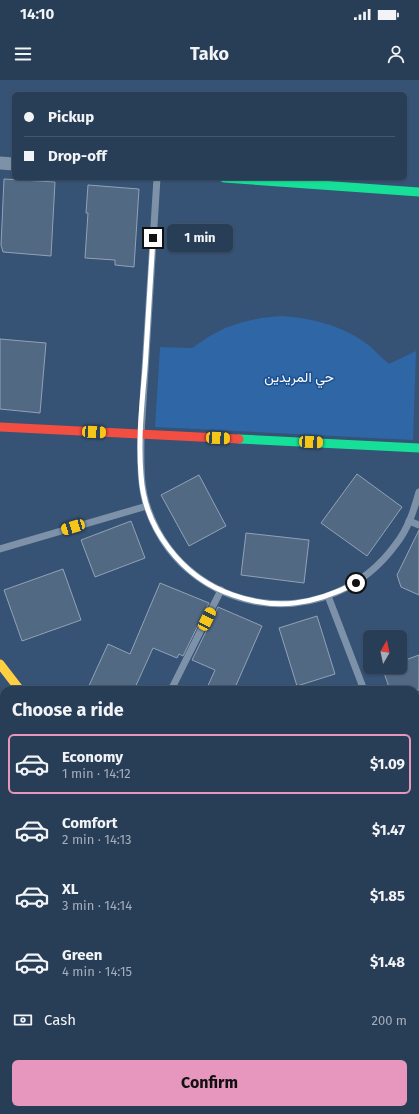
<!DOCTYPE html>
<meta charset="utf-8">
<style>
:root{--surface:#283e57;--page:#30455d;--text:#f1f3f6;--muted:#a5aeba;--line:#44576d;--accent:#e797bd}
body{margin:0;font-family:"Fira Sans",Vazirmatn,sans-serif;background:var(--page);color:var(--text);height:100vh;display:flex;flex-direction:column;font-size:15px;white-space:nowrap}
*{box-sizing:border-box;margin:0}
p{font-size:13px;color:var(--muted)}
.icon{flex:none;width:22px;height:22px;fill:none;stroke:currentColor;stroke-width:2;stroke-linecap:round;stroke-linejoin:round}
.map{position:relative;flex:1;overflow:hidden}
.drawer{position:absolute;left:0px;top:606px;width:419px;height:428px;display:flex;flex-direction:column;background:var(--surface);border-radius:12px 12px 0 0;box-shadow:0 1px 3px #0004,0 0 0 1px var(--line)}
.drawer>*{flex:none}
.top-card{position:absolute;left:12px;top:12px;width:395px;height:88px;border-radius:6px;box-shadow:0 1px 3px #0004,0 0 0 1px var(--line);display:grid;align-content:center;height:88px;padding:0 12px;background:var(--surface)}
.needle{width:26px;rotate:9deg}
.buttons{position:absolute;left:363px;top:550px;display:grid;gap:8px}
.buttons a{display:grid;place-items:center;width:44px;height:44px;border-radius:6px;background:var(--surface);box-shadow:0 1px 3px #0004,0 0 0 1px var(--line);font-size:20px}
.end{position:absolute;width:18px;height:18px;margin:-9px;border:5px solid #fff;background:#111;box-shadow:0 0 0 2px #111}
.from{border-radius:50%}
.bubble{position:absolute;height:28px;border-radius:6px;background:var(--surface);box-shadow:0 1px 3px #0004,0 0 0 1px var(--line);font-size:13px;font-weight:700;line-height:28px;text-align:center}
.car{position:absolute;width:12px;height:24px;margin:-12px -6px;border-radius:5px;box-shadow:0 0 3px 1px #0007;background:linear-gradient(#f5c518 24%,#345 0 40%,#f5c518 0 76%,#345 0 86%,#f5c518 0)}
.top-card b{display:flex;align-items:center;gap:14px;height:38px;font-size:15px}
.top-card b+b{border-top:1px solid var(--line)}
.top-card i{width:10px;height:10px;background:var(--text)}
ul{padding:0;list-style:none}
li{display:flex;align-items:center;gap:12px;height:60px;margin:0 8px 6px;padding:0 4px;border:2px solid transparent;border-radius:6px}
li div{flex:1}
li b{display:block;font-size:15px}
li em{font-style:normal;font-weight:700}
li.on{border-color:var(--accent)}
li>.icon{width:36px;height:36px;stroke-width:1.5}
h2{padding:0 12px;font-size:18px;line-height:48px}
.pay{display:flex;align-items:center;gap:10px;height:44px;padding:0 12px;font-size:15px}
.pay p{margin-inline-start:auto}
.action{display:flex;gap:8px;margin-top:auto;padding:8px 12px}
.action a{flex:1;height:46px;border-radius:6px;background:var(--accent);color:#111;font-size:16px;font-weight:700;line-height:46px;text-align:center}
.status{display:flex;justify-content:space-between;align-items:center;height:28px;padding:0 20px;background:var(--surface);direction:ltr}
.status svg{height:11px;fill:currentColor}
header{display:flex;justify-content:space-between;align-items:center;height:52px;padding:0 12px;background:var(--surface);font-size:18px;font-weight:700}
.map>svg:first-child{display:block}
.green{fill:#2f66a5}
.building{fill:#526984;stroke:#92a2b6}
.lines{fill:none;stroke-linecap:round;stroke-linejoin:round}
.lane{stroke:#7d92a8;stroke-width:7}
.street{stroke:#7d92a8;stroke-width:13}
.fast{stroke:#16e098;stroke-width:9}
.slow{stroke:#ffcf43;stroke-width:9}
.jam{stroke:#f24e42;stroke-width:9}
.route{stroke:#fff;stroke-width:5}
.labels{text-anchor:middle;stroke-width:3;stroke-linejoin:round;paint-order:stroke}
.neighbourhood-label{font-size:14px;fill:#fff;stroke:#1b4f8f}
</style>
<div class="status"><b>14:10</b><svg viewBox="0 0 49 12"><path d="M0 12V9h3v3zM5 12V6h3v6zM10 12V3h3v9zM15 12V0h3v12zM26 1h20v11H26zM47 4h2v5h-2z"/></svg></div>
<header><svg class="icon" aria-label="menu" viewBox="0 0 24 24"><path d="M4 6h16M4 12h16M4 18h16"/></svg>Tako<svg class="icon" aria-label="person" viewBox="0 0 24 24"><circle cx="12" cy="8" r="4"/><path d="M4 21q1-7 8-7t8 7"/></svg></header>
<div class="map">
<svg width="419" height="1034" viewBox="0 0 419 1034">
<rect width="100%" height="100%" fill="#365274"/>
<path class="green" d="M281 236C313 238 345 246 371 267 377 273 383 279 389 284L416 271 413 360 155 347 160 267 192 268 208 257 225 248 243 242 261 238Z"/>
<g class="building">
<path d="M4 99 55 102 51 176 3 172 1 165Z"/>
<path d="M88 105 139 109 134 187 115 185V180L85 178 88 133H86Z"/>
<path d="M0 259 46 263 40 333 0 329Z"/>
<path d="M357 394 402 427 367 476 321 443Z"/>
<path d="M199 395 226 446 189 466 161 415Z"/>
<path d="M131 441 145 478 95 497 81 460Z"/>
<path d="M419 450V515L401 507 397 495Z"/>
<path d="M246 453 309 460 304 503 241 495Z"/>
<path d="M63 489 81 540 22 561 4 510Z"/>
<path d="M160 503 209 523 183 576 179 574 177 578 153 568 134 610H87L108 564 130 574Z"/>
<path d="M218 527 262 546 234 610H206L215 590 192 580Z"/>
<path d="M317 536 335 594 297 606 279 548Z"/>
<path d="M419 575V610H390L382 587H400V582Z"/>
</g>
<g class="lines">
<g class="lane">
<path d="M157 98 141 354C141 380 139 407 149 432 189 539 330 556 396 464 408 449 414 430 419 412"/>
<path d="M409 441 419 445"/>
<path d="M0 469 147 426"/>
<path d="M328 516 364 610"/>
<path d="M171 610 221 510"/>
</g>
<g class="street">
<path d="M0 83 14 84"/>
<path d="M415 701 419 699"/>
</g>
<g class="fast">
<path d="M224 98 419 112"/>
<path d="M239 359 419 368"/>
</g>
<path class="slow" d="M0 584 20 610"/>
<path class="jam" d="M0 347 239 359"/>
</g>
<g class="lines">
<path class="route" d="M153 158C150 202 148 245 145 288 142 323 138 359 141 395 144 448 182 498 233 515 277 531 315 524 356 503"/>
</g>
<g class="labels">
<g class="neighbourhood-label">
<text x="299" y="302">حي المريدين</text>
</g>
</g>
</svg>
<div class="buttons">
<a><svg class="needle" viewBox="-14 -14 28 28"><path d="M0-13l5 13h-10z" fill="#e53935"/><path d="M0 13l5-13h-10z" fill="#a5aeba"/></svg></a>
</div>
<i class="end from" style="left:356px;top:503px"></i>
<i class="end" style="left:153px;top:158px"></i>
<div class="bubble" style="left:167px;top:144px;width:66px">1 min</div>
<i class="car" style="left:94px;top:352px;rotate:93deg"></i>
<i class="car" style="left:218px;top:358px;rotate:93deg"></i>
<i class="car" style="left:311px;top:362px;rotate:93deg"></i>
<i class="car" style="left:73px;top:447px;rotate:253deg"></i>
<i class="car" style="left:207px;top:539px;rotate:26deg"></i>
<div class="top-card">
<b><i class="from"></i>Pickup</b>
<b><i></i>Drop-off</b>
</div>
<section class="drawer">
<h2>Choose a ride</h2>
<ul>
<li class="on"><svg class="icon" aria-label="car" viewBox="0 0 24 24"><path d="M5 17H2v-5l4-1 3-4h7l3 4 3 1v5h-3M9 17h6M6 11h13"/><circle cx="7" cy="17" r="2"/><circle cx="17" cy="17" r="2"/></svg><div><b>Economy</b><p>1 min · 14:12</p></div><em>$1.09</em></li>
<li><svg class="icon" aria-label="car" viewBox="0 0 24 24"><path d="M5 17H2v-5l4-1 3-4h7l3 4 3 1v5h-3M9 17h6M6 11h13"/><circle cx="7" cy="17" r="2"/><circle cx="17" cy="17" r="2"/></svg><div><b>Comfort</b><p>2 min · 14:13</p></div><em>$1.47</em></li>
<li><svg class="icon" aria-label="car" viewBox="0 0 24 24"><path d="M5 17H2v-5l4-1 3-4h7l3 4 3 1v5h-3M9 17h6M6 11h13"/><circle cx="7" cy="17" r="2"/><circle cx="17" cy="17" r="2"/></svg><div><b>XL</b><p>3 min · 14:14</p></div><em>$1.85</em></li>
<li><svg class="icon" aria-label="car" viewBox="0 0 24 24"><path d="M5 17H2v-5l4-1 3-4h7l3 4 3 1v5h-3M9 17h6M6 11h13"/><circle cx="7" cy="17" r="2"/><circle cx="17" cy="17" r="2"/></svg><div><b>Green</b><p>4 min · 14:15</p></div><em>$1.48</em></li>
</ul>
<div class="pay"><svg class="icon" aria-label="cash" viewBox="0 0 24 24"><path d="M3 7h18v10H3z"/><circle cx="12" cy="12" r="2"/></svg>Cash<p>200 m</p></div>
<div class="action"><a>Confirm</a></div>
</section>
</div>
